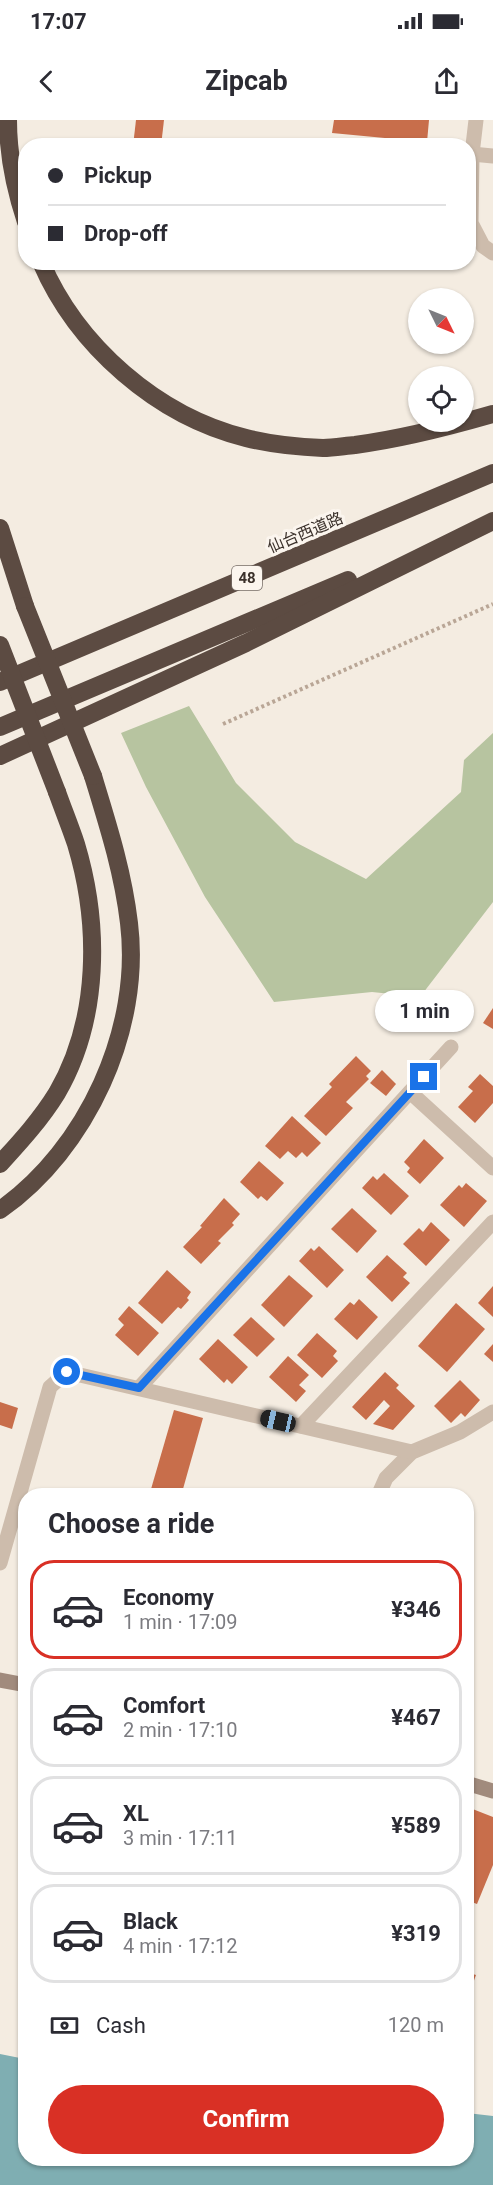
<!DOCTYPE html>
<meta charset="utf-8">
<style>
:root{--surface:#fff;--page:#f2f2f3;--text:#2b2b33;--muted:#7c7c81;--line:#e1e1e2;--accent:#d93025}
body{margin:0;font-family:Roboto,"Noto Sans JP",sans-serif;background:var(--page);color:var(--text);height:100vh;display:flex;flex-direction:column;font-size:22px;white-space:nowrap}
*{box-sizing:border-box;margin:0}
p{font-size:20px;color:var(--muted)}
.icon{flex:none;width:33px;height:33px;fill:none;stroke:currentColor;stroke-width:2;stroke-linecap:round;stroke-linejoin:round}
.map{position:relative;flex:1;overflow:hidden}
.details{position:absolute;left:18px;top:1368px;width:456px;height:678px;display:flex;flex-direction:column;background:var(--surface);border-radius:24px;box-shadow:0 2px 4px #0004}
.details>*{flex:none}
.hud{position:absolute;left:18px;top:18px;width:458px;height:132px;border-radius:24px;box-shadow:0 2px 4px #0004;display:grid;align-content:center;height:132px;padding:0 30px;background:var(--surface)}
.needle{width:39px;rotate:133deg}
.tools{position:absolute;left:408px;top:168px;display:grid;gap:12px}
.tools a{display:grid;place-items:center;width:66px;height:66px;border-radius:50%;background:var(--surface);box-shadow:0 2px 4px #0004;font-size:30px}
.end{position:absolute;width:27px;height:27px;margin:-14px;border:8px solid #1a73e8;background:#fff;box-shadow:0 0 0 3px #fff}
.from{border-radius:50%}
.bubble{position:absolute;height:42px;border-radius:21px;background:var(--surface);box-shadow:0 2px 4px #0004;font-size:20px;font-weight:700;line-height:42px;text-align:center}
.car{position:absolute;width:18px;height:36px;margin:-18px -9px;border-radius:8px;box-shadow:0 0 4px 2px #0007;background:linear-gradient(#222 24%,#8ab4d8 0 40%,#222 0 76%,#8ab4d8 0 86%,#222 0)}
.hud b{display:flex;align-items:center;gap:21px;height:57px;font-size:22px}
.hud b+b{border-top:2px solid var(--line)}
.hud i{width:15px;height:15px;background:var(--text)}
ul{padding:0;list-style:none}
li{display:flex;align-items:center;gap:18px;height:99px;margin:0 12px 9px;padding:0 18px;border:3px solid var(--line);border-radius:24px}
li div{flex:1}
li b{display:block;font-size:22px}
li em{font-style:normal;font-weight:700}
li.selected{border-color:var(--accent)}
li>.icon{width:54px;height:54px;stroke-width:1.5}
h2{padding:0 30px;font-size:27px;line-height:72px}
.pay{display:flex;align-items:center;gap:15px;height:66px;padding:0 30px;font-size:22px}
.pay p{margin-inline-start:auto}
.primary-button{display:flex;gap:12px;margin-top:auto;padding:12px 30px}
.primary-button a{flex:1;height:69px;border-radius:36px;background:var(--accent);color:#fff;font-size:24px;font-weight:700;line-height:69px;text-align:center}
.status{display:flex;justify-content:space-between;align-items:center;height:42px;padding:0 30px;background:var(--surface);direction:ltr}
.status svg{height:16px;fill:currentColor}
header{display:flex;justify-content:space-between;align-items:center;height:78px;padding:0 30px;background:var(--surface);font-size:27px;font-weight:700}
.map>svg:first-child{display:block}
.green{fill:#b7c4a0}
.water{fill:#7faeb2}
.building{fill:#c86e4b}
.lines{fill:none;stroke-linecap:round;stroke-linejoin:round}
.path{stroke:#b9a696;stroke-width:4;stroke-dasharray:3 3;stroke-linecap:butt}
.lane{stroke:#cdbcac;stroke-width:15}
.street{stroke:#cdbcac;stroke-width:15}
.secondary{stroke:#a18b7d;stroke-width:15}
.highway{stroke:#5c4b42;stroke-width:18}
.highway-bridge{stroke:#5c4b42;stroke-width:18}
.route{stroke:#1a73e8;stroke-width:8}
.labels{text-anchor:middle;stroke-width:6;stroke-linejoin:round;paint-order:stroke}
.shield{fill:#fbf5ee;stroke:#756c66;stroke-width:1.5}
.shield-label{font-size:15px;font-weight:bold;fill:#3b312b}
.street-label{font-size:16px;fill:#3b312b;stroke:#fbf5ee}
</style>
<div class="status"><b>17:07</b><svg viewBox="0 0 49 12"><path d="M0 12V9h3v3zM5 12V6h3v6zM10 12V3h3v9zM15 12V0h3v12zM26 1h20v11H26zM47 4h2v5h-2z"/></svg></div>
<header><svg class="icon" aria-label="back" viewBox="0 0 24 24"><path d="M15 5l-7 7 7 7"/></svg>Zipcab<svg class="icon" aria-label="share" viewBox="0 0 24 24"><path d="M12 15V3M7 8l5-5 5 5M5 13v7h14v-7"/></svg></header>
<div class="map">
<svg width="493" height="2065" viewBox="0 0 493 2065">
<rect width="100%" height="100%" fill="#f4ece1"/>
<path class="green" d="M189 586 236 663 295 722 366 759 461 672 464 640 493 613V782L420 877 372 872 274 882 205 777 146 667 121 613Z"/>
<path class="water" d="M0 1934 25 1939 26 2038H466L467 1993 493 1996V2065H0Z"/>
<g class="building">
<path d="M136 0H164L161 26H133Z"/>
<path d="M334 0H429L427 22 332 13Z"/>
<path d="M493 888V909L483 903Z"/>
<path d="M356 936 371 951 366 956 369 959 346 982 353 988 326 1016 304 996 332 967 329 964Z"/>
<path d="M382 950 396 964 386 976 370 963Z"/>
<path d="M480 954 493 966V983L475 1003 458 987 473 971 468 967Z"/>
<path d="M292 996 321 1023 307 1037 302 1032 296 1038 288 1031 280 1039 265 1026Z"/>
<path d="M424 1019 444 1038 420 1064 407 1052 410 1048 404 1042Z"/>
<path d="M259 1041 284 1063 267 1081 261 1076 258 1079 240 1062Z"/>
<path d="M384 1053 409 1076 391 1095 362 1068 373 1056 377 1060Z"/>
<path d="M466 1063 487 1081 464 1107 440 1085 459 1065 462 1068Z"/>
<path d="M224 1078 240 1094 232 1103 234 1105 218 1121 221 1123 201 1144 183 1127 202 1107 200 1106Z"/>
<path d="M352 1088 377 1111 357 1133 331 1109Z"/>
<path d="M431 1102 450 1120 426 1146 403 1124 419 1108 423 1112Z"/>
<path d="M319 1126 344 1150 327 1168 299 1141 311 1128 314 1131Z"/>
<path d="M387 1135 407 1153 403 1157 410 1163 392 1182 366 1157Z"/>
<path d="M167 1150 191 1172 187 1178 189 1180 181 1189 178 1187 162 1204 138 1183Z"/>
<path d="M289 1155 313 1176 284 1207 261 1185Z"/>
<path d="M493 1166V1197L478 1183Z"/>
<path d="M359 1179 378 1197 357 1220 334 1199 350 1182 354 1185Z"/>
<path d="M456 1183 485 1209 447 1252 418 1226Z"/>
<path d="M129 1186 159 1213 138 1236 115 1215 124 1205 118 1199Z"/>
<path d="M251 1197 275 1219 257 1237 233 1215Z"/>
<path d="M317 1213 337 1231 333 1236 338 1241 322 1258 297 1235Z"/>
<path d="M218 1219 248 1247 232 1264 227 1259 224 1263 199 1239Z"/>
<path d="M493 1224V1242L484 1234Z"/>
<path d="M288 1236 309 1255 299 1265 306 1271 296 1282 269 1257Z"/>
<path d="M385 1252 399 1265 396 1268 415 1286 393 1310 373 1304 390 1286 384 1280 366 1300 352 1287Z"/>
<path d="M460 1260 480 1280 465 1297 461 1293 451 1303 434 1286Z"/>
<path d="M0 1282 18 1288 12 1309 0 1305Z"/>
<path d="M174 1290 203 1298 181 1376H149Z"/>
<path d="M470 1688 493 1697V1745L477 1784 466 1780V1695Z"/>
<path d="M466 1787 473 1790 466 1805Z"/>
<path d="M466 1852 476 1855 469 1874 466 1873Z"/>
</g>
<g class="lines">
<path class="path" d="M223 604 493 484"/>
<g class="lane">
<path d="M476 0 472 34 471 103 483 126 493 133"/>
<path d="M472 34 493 36"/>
</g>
<g class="street">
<path d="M410 972 493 1048"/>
<path d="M139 1268 451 927"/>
<path d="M301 1306 493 1102"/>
<path d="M378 1376 386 1358 412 1332 460 1312 493 1292"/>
<path d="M0 1443 50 1267 67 1252 412 1332"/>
</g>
<g class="secondary">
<path d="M0 1560 26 1565"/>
<path d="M466 1663 493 1671"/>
</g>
<g class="highway">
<path d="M8 0C8 35 15 69 26 102"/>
<path d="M41 142C77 226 157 296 246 318 270 324 298 327 323 328 333 328 344 326 355 325 402 319 448 307 493 294"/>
<path d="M0 408 25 486"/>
<path d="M0 562 493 353"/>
<path d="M0 607 348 460"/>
<path d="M0 636 246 523 493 401"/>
<path d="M0 1044C21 1021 41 999 57 973 100 899 100 804 76 724 70 706 63 689 57 672"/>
<path d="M0 1090C87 1029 142 909 129 803 123 752 108 705 93 656"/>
</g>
<g class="highway-bridge">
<path d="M25 486 93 656"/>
<path d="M0 525 57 672"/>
</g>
</g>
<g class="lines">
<path class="route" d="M67 1252 139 1268 424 957"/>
</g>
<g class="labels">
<rect class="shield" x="232" y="446" width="30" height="24" rx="4.5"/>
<g class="shield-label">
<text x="247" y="463">48</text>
</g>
<g class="street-label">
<text transform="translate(305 412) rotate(-23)" y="6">仙台西道路</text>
</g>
</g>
</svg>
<div class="tools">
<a><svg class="needle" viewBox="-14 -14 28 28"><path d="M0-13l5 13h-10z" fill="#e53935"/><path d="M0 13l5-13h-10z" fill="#7c7c81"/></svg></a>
<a><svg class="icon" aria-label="locate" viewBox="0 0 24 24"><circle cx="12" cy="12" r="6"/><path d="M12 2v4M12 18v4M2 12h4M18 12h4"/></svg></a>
</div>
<i class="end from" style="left:67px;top:1252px"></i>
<i class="end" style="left:424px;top:957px"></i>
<div class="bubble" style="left:375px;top:870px;width:99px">1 min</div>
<i class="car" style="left:278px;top:1301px;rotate:283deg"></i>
<div class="hud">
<b><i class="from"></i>Pickup</b>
<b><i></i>Drop-off</b>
</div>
<section class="details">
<h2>Choose a ride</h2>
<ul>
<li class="selected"><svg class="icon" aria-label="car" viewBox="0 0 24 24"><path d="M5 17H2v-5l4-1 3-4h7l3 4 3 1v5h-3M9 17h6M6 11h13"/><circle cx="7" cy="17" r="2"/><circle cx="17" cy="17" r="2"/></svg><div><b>Economy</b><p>1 min · 17:09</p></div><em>¥346</em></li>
<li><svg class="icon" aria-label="car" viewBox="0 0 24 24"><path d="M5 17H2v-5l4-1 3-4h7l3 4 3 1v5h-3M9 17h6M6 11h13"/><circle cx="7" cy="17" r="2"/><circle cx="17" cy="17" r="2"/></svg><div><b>Comfort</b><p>2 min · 17:10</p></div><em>¥467</em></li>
<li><svg class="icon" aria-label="car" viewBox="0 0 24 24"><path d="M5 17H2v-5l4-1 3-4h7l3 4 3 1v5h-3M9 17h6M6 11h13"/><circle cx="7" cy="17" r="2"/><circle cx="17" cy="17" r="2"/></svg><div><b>XL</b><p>3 min · 17:11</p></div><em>¥589</em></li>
<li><svg class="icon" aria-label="car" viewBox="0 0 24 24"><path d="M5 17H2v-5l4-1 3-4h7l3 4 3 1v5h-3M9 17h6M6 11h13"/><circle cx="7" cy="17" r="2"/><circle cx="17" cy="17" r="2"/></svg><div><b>Black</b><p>4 min · 17:12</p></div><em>¥319</em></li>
</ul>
<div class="pay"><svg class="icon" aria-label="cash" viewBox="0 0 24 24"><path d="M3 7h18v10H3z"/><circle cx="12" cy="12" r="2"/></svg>Cash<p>120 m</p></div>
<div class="primary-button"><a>Confirm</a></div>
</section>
</div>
